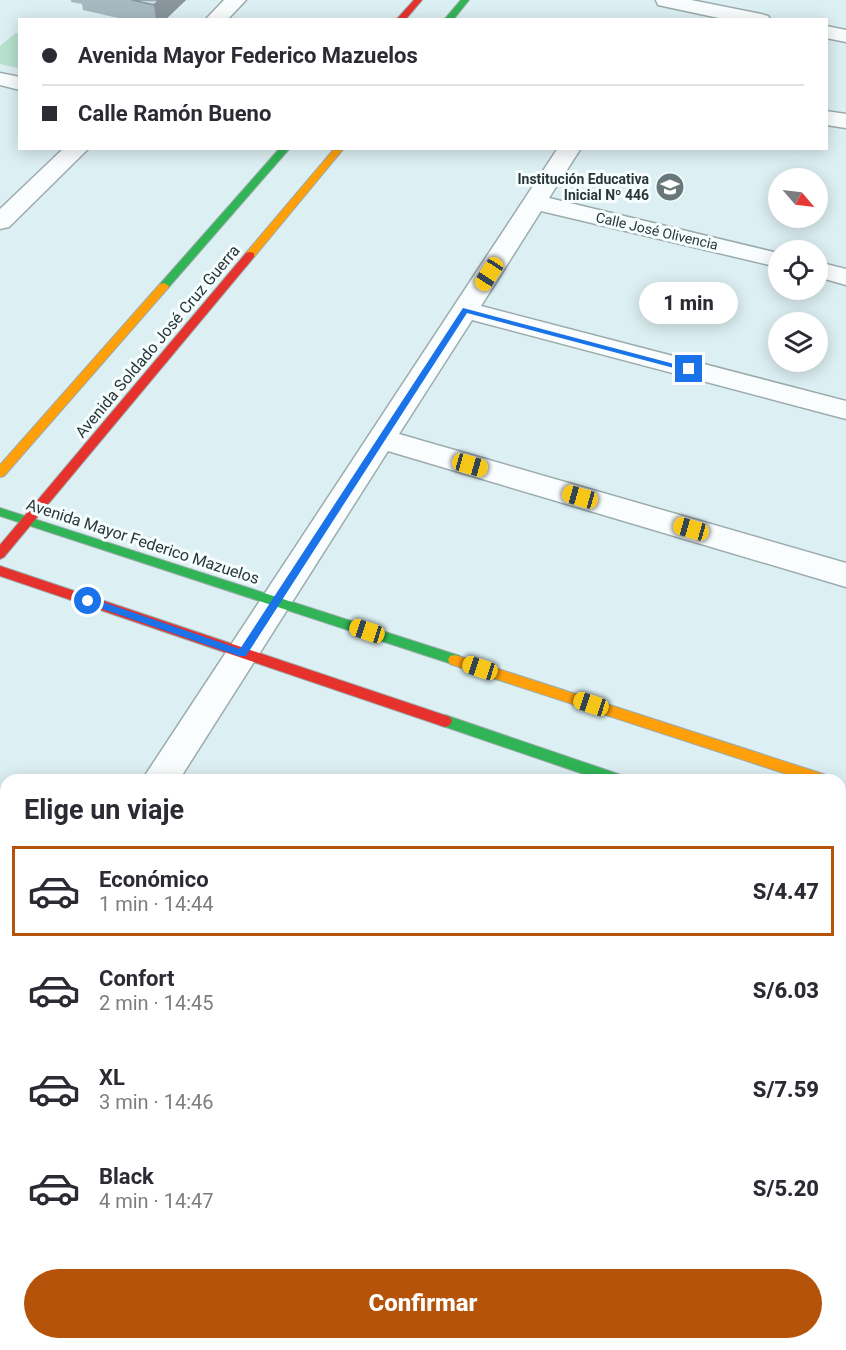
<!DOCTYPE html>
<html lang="es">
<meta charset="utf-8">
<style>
:root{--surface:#fff;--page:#f2f2f3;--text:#2b2b33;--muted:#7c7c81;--line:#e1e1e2;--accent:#b45309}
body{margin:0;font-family:Roboto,sans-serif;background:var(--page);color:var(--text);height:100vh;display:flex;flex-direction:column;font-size:22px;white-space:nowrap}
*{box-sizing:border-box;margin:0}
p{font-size:20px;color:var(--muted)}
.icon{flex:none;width:33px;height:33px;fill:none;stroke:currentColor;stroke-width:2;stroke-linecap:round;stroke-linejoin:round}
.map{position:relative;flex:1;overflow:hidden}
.sheet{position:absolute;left:0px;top:774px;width:846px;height:576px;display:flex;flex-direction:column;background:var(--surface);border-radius:18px 18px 0 0;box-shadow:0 3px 15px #0003}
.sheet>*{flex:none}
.banner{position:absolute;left:18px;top:18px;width:810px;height:132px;border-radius:0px;box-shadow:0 3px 15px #0003;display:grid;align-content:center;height:132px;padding:0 24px;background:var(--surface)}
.needle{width:39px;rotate:118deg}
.buttons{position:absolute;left:768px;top:168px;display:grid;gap:12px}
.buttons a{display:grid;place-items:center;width:60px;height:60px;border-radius:50%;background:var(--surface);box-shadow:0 3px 15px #0003;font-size:30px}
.end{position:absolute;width:27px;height:27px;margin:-14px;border:8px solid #1a73e8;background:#fff;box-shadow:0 0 0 3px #fff}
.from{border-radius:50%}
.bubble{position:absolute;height:42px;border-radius:21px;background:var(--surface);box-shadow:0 3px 15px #0003;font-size:20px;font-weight:800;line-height:42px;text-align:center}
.car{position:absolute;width:18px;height:36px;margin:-18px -9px;border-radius:8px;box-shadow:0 0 4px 2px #0007;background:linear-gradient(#f5c518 24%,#345 0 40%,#f5c518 0 76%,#345 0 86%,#f5c518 0)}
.banner b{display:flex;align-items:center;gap:21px;height:57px;font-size:22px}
.banner b+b{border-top:2px solid var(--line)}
.banner i{width:15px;height:15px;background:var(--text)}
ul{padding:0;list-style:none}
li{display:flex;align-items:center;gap:18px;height:90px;margin:0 12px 9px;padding:0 12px;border:3px solid transparent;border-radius:0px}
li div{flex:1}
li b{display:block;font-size:22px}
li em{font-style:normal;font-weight:800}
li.current{border-color:var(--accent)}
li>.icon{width:54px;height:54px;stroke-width:1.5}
h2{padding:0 24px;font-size:27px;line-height:72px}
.button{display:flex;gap:12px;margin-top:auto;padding:12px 24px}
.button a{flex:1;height:69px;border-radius:36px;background:var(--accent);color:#fff;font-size:24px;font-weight:800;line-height:69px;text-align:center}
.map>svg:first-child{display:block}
.green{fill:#b7e0ce}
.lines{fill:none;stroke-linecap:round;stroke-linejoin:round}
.street-casing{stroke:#9cabad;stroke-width:3}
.fast-casing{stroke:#9cabad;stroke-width:2}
.slow-casing{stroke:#9cabad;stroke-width:2}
.jam-casing{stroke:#9cabad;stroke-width:2}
.street{fill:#fafdfd;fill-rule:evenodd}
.fast{fill:#30b455;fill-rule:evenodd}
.slow{fill:#ff9f0a;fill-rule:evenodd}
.jam{fill:#e5322d;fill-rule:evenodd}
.wall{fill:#a7b9c0}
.shaded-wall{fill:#88969c}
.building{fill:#c2d7df;stroke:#88969c;stroke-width:1.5}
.route{fill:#1a73e8}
.labels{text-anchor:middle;stroke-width:6;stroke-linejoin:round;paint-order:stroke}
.far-poi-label{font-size:14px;font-weight:bold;fill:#2a3739;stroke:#f6fdfe;text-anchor:end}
.far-street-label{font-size:14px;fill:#2a3739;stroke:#f6fdfe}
.street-label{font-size:16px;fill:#2a3739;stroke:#f6fdfe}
</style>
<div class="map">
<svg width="846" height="1350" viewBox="0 0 846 1350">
<rect width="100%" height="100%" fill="#dceff2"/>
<path class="green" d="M16 33 19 34V68L0 64V46Z"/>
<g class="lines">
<g class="street-casing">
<g id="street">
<path d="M224 0H246L227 20H205Z"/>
<path d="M656 0H691L761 14 768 16 771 20H728L658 5Z"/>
<path d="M826 26 846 30V42L826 38Z"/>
<path d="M0 73 20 77V90L0 85Z"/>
<path d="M826 111 846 114V128L826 125Z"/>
<path d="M64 148H89L9 227 0 229V209Z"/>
<path d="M558 148H581L549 198 778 253V267L541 211 481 306 846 401V419L472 320 399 434 846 563V587L388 451 179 780H142Z"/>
<path d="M818 262 846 269V285L818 277Z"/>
<path d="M846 819V872L840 874V822Z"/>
<path d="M6 999V1044L0 1046V1002Z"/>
<path d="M0 1175 6 1177V1221L0 1218Z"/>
<path d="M286 1344H342L345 1350H289Z"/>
<path d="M689 1344H735L734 1350H688Z"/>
</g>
</g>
<g class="fast-casing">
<g id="fast">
<path d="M461 0H469L453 20H444Z"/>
<path d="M280 148H290L168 288H160V284Z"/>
<path d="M0 508 460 656 462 660 460 664 455 665 0 516Z"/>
<path d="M445 715 624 776 626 780H601L440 725 438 721 440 717Z"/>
</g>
</g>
<g class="slow-casing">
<g id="slow">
<path d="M335 148H344L254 257H246V253Z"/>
<path d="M164 283 169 286 168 288 4 476 0 477V465L160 284Z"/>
<path d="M455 655 823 774 828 776 830 780H805L450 664 448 660 450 656Z"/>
</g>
</g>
<g class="jam-casing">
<g id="jam">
<path d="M414 0H422L405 20H396Z"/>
<path d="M250 252 254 253V257L4 557 0 559V545L246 253Z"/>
<path d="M0 566 450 717 452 721 450 725 445 727 0 576Z"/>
<path d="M840 849 846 850V864L840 861Z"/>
</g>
</g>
<use href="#street" class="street"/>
<use href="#fast" class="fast"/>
<use href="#slow" class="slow"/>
<use href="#jam" class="jam"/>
</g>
<path class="wall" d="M71 0H186L165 20H127L83 10 82 4 71 2Z"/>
<path class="shaded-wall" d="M159 0H186L165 20H156L154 5Z"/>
<path class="building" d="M132 0H159L154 5Z"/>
<path class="route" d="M463 308 693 369 689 372 467 313 246 656H239L85 603 84 601 88 597 240 649Z"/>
<defs>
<g id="school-disc" transform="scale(1.5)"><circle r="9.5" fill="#68777a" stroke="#f6fdfe"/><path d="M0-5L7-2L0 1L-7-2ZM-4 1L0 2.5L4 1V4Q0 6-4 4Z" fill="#fff"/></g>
</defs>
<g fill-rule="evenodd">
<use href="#school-disc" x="670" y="187"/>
</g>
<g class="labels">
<g class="far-poi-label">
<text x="649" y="184">Institución Educativa<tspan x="649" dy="16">Inicial Nº 446</tspan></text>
</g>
<g class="far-street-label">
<text transform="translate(657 231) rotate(13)" y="5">Calle José Olivencia</text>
</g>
<g class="street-label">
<text transform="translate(157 341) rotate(-50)" y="6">Avenida Soldado José Cruz Guerra</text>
<text transform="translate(143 541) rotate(18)" y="6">Avenida Mayor Federico Mazuelos</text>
</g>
</g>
</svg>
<div class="buttons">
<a><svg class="needle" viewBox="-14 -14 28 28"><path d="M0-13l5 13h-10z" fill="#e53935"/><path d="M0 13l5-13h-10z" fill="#7c7c81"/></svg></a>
<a><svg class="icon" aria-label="locate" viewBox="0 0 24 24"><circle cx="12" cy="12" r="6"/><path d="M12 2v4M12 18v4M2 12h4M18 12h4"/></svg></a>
<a><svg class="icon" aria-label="layers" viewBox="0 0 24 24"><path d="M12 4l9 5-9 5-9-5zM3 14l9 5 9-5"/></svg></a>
</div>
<i class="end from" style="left:88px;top:601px"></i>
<i class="end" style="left:689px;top:369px"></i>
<div class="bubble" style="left:639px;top:282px;width:99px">1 min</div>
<i class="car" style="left:489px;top:274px;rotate:213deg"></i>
<i class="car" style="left:470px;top:465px;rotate:106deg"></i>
<i class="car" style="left:580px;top:497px;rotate:286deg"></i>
<i class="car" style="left:691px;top:529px;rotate:286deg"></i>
<i class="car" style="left:367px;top:631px;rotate:288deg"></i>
<i class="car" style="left:480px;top:668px;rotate:288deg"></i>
<i class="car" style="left:591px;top:704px;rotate:288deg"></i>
<div class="banner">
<b><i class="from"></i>Avenida Mayor Federico Mazuelos</b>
<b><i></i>Calle Ramón Bueno</b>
</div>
<section class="sheet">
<h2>Elige un viaje</h2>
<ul>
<li class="current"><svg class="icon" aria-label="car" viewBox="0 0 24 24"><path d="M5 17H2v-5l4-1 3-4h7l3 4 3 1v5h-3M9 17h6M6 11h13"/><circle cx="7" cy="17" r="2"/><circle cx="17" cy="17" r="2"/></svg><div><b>Económico</b><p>1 min · 14:44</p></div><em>S/4.47</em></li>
<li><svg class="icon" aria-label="car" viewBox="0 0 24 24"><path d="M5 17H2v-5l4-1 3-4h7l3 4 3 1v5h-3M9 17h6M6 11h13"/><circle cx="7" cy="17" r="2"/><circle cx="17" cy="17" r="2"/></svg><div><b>Confort</b><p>2 min · 14:45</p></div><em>S/6.03</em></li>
<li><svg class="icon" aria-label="car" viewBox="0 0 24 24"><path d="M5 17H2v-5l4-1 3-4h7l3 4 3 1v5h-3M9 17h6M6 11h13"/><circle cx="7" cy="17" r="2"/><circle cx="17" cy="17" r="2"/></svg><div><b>XL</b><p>3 min · 14:46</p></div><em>S/7.59</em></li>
<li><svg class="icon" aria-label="car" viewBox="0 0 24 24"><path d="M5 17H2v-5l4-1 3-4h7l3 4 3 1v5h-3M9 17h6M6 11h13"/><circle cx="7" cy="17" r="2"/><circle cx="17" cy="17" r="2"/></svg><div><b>Black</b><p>4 min · 14:47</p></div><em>S/5.20</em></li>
</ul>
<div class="button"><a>Confirmar</a></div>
</section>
</div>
